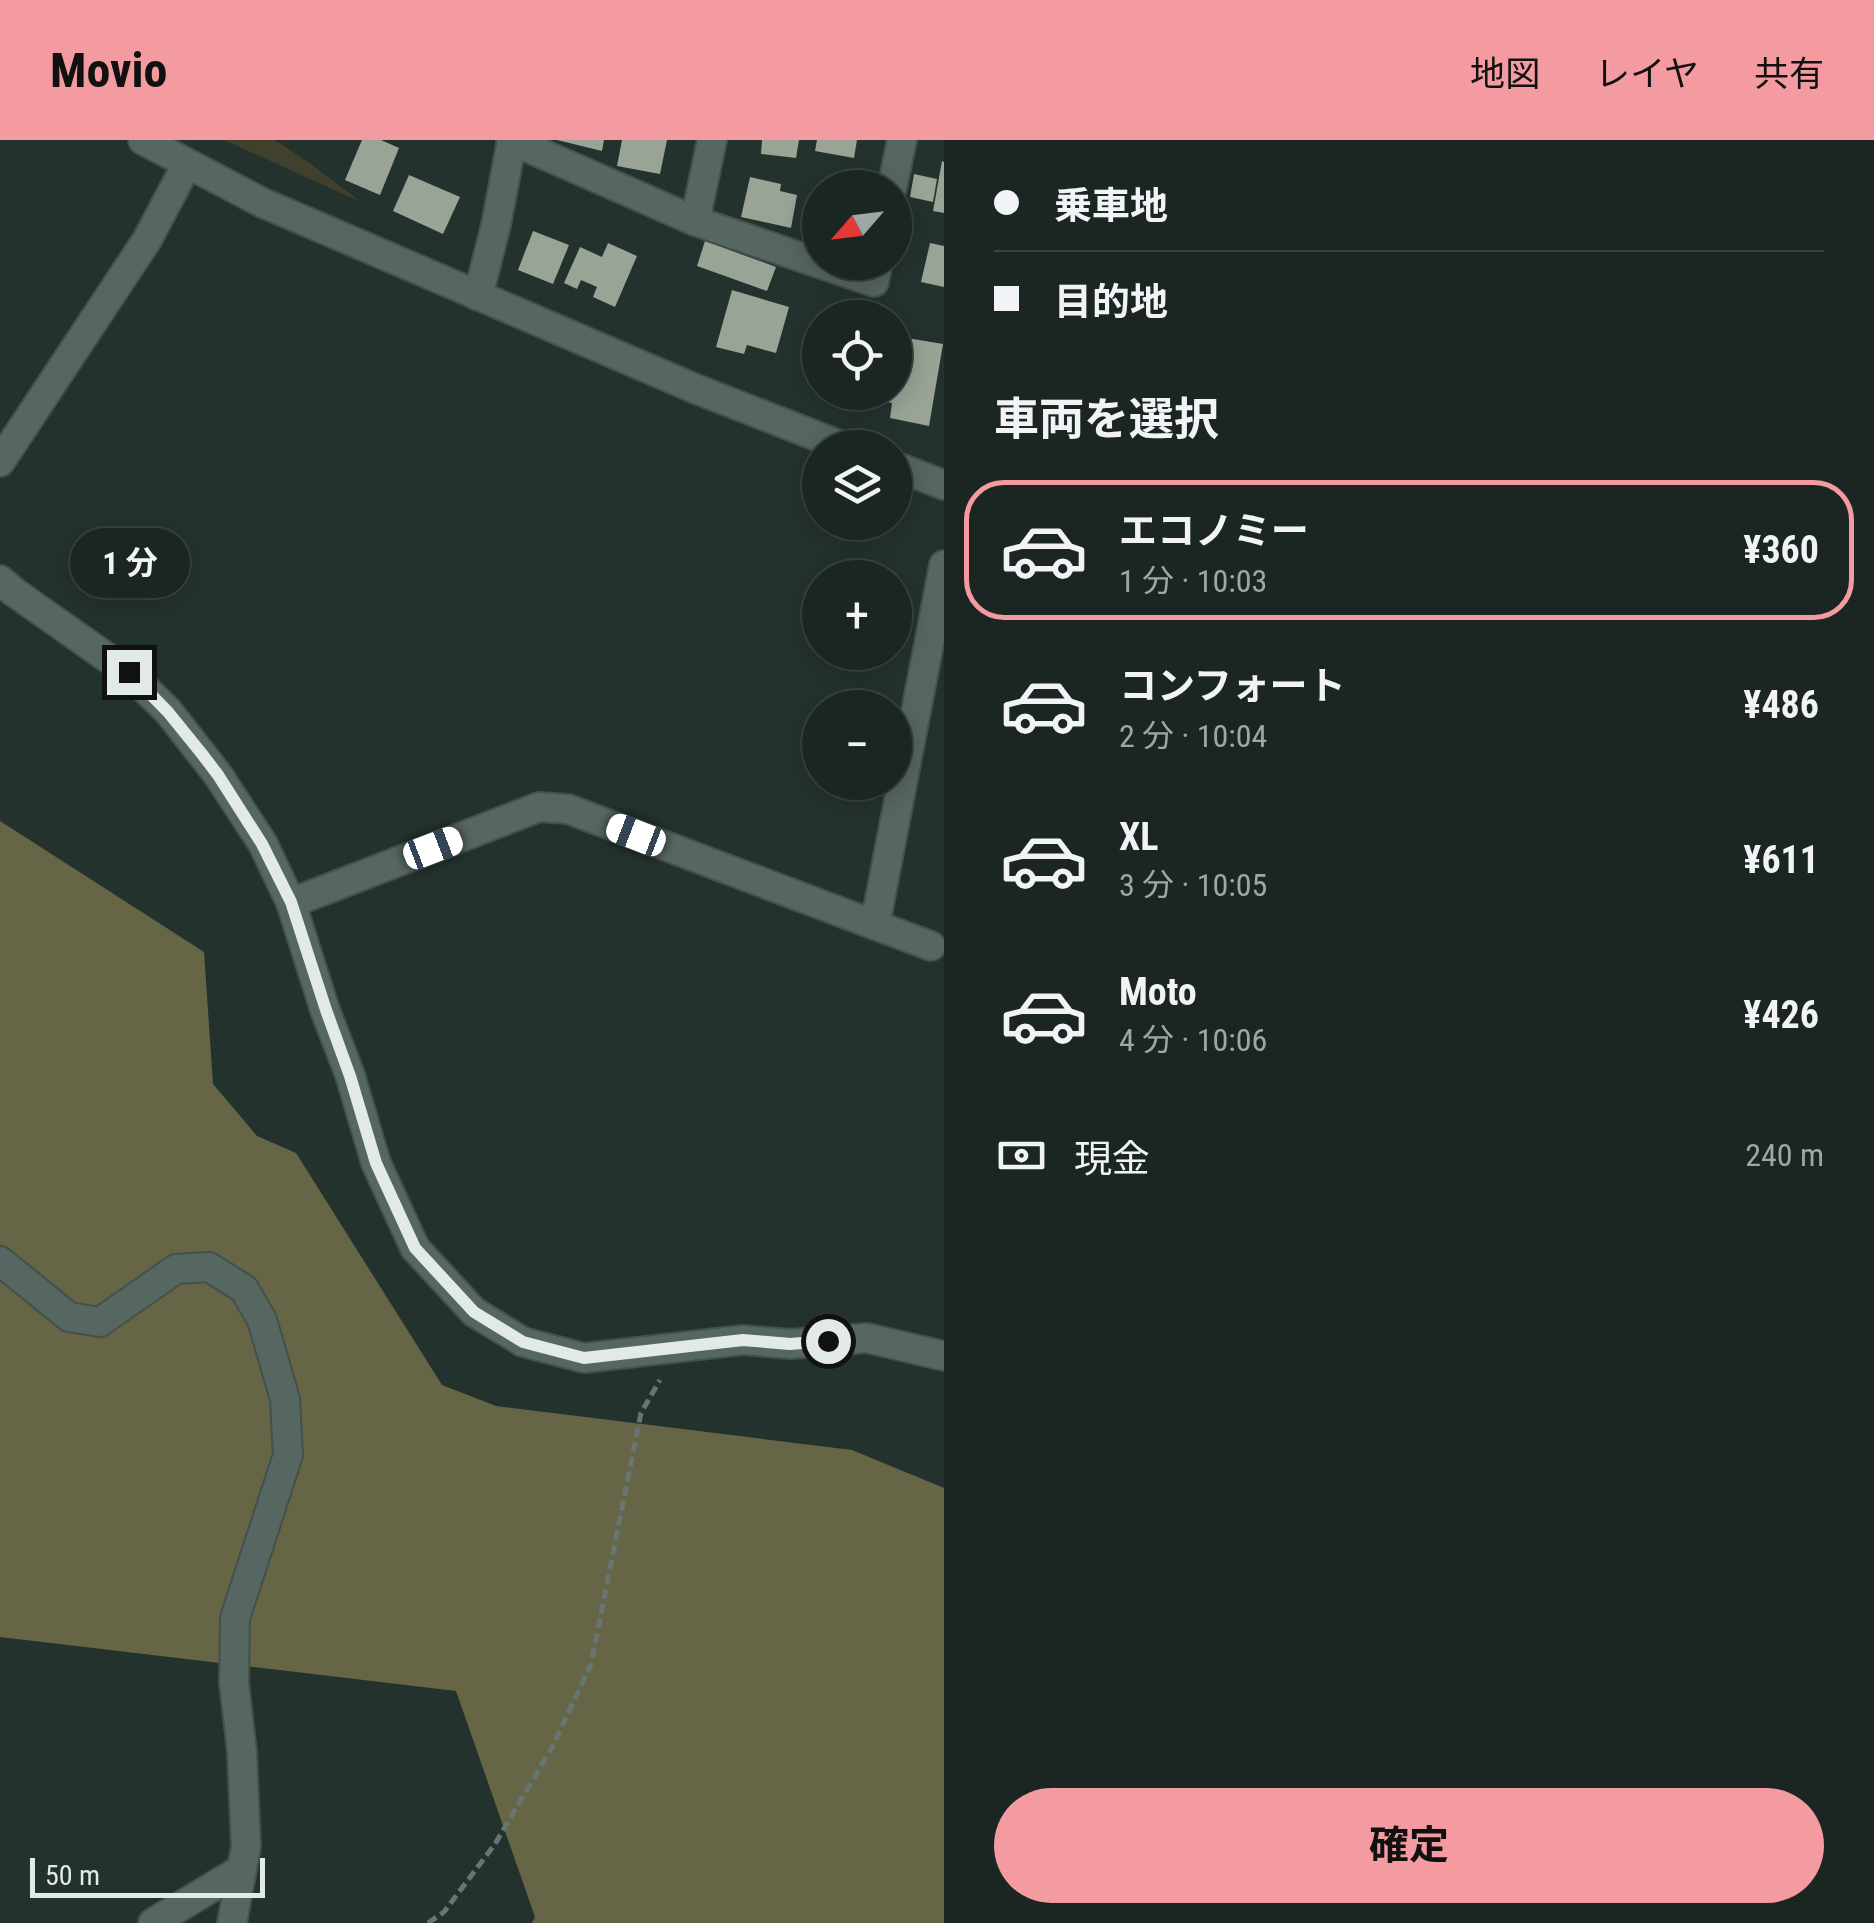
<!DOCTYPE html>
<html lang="ja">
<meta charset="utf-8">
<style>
:root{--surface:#1b2622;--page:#242e2a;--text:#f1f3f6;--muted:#a0a5a5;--line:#394340;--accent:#f49aa1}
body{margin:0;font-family:"Roboto Condensed","Noto Sans JP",sans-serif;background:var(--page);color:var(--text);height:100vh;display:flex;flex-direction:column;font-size:38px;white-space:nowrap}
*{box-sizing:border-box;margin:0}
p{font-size:32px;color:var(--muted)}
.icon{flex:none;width:55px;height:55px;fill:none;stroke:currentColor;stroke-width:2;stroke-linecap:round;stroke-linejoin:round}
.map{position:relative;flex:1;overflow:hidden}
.sheet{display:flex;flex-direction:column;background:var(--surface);width:930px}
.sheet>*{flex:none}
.guide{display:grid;align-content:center;height:220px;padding:0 50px;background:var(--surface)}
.needle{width:65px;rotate:242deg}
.tools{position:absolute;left:802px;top:30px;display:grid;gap:20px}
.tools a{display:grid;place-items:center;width:110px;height:110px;border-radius:50%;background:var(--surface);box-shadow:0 5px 25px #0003,0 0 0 2px var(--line);font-size:50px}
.scale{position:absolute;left:30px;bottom:25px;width:235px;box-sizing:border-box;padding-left:10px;border:5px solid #e1eae6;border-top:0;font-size:28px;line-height:35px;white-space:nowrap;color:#e1eae6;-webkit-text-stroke:8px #24322d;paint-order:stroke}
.end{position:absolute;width:45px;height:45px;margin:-22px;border:12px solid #e1eae6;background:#111;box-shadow:0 0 0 5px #111}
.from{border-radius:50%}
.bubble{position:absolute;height:70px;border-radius:35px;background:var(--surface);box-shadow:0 5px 25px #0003,0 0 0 2px var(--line);font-size:32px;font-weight:700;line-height:70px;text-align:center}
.car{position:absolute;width:30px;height:60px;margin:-30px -15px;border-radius:12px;box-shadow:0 0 8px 2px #0007;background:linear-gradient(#fff 24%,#345 0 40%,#fff 0 76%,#345 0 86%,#fff 0)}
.guide b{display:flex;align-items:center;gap:35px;height:95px;font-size:38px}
.guide b+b{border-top:2px solid var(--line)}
.guide i{width:25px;height:25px;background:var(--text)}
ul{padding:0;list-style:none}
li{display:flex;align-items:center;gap:30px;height:140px;margin:0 20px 15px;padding:0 30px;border:5px solid transparent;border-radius:40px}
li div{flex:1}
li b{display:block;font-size:38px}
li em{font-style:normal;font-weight:700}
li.active{border-color:var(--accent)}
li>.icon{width:90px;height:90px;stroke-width:1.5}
h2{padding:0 50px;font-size:45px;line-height:120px}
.pay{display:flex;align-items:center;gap:25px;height:110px;padding:0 50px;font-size:38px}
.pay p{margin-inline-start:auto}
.button{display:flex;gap:20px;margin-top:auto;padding:20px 50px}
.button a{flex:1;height:115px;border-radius:60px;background:var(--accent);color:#111;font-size:40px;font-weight:700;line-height:115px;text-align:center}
header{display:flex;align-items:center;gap:60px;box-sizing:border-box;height:140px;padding:0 50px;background:var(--accent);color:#111}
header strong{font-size:48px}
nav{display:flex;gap:55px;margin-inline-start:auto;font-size:35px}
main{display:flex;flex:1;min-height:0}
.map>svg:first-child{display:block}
.green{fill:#40402d}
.forest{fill:#666647}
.building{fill:#99a396}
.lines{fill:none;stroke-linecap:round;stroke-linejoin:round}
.minor-casing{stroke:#43504b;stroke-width:32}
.tertiary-casing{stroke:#43504b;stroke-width:32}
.path{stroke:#687570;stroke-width:5;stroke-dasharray:10 5;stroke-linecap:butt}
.minor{stroke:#566660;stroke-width:28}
.tertiary{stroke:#566660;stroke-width:28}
.route{stroke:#e1eae6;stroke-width:12}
</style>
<header>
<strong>Movio</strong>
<nav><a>地図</a><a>レイヤ</a><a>共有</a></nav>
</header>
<main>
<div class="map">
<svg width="944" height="1783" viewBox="0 0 944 1783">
<rect width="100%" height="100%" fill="#24322d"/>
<path class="green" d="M224 0H275L308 22 361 62Z"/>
<path class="forest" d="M0 681 204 812 213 944 257 996 296 1013 442 1245 496 1266 852 1310 944 1348V1783H532L535 1777 456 1551 0 1497Z"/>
<g class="building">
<path d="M362 0H381L399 8 380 55 345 40Z"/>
<path d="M557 0H604L602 11Z"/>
<path d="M622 0H667L660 34 617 26Z"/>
<path d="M762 0H799L796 18 761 14Z"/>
<path d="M817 0H857L854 18 815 11Z"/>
<path d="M942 21 944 22V73L933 71Z"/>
<path d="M914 34 937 39 933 62 910 57Z"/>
<path d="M409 35 460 57 443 94 393 71Z"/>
<path d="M750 37 781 44 780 51 797 55 791 88 741 77Z"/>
<path d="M816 61 820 62V103L807 100Z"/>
<path d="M533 91 569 105 553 144 518 130Z"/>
<path d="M705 101 776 127 767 151 697 126Z"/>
<path d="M608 103 637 116 615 167 593 157 597 147 581 140 577 149 564 143 580 107 602 117Z"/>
<path d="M930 103 944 106V147L921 142Z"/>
<path d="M732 150 789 167 776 213 747 205 744 214 716 207Z"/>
<path d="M895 196 943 204 929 286 890 278 892 263 849 254V252H895Z"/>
</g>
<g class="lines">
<g class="minor-casing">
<g id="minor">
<path d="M511 0 695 81 874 142 878 122"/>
<path d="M892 48 902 0"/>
<path d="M695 81 712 0"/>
<path d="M478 156 496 85 512 0"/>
<path d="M0 322 147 100 187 24"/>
<path d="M0 440 14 452 129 533 168 571 218 635 263 704 291 763 325 870 350 935 376 1023 415 1108 474 1172 523 1202 584 1218 743 1200 790 1204 867 1198 944 1216"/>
<path d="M291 763 539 667 568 669 875 785 944 425"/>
<path d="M875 785 931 806"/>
<path d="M0 1121 69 1177 100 1182 176 1129 209 1127 244 1149 262 1180 285 1259 288 1315 235 1478 234 1543 242 1612 246 1707 232 1783"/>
<path d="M153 1783 242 1729"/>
</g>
</g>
<g class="tertiary-casing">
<g id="tertiary">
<path d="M143 0 263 63 696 249 847 308"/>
<path d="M895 326 944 345"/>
</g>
</g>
<path class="path" d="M428 1783 444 1772 495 1704 554 1604 591 1524 641 1273 660 1240"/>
<use href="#minor" class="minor"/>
<use href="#tertiary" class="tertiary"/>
</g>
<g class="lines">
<path class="route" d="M129 532 168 572 202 614 218 635 262 704 291 762 326 870 350 936 376 1023 415 1108 474 1172 523 1202 584 1218 743 1200 790 1204 828 1201"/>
</g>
</svg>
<div class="tools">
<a><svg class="needle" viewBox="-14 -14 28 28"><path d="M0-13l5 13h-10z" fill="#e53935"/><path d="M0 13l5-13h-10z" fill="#a0a5a5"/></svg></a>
<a><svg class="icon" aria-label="locate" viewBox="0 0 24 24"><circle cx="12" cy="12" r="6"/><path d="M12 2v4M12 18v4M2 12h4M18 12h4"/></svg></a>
<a><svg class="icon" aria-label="layers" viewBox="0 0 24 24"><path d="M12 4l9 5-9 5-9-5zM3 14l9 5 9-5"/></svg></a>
<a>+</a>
<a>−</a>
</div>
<div class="scale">50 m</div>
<i class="end from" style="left:828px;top:1201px"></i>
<i class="end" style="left:129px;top:532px"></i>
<div class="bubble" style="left:70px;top:388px;width:120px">1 分</div>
<i class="car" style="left:636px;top:695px;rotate:291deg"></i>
<i class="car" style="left:433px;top:708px;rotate:69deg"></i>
</div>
<section class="sheet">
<div class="guide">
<b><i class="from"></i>乗車地</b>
<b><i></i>目的地</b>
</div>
<h2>車両を選択</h2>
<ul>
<li class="active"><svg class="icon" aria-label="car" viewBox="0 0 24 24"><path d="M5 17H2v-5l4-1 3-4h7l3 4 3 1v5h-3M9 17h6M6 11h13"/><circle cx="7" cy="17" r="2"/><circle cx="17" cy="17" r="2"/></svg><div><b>エコノミー</b><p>1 分 · 10:03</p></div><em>¥360</em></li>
<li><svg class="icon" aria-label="car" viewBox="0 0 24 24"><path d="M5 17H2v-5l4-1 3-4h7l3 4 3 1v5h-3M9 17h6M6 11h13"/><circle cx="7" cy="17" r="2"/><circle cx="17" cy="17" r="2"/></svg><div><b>コンフォート</b><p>2 分 · 10:04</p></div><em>¥486</em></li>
<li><svg class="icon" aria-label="car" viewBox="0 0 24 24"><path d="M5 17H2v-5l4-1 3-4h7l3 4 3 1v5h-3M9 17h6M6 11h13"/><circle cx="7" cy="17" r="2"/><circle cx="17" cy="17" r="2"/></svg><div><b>XL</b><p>3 分 · 10:05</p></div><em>¥611</em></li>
<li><svg class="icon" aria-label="car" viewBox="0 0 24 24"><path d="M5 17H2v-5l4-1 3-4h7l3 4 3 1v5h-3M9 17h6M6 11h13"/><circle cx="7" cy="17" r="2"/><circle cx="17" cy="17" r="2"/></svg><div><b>Moto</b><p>4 分 · 10:06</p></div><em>¥426</em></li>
</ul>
<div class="pay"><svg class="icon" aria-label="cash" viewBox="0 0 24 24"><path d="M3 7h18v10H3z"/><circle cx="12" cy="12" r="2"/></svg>現金<p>240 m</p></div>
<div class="button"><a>確定</a></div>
</section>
</main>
